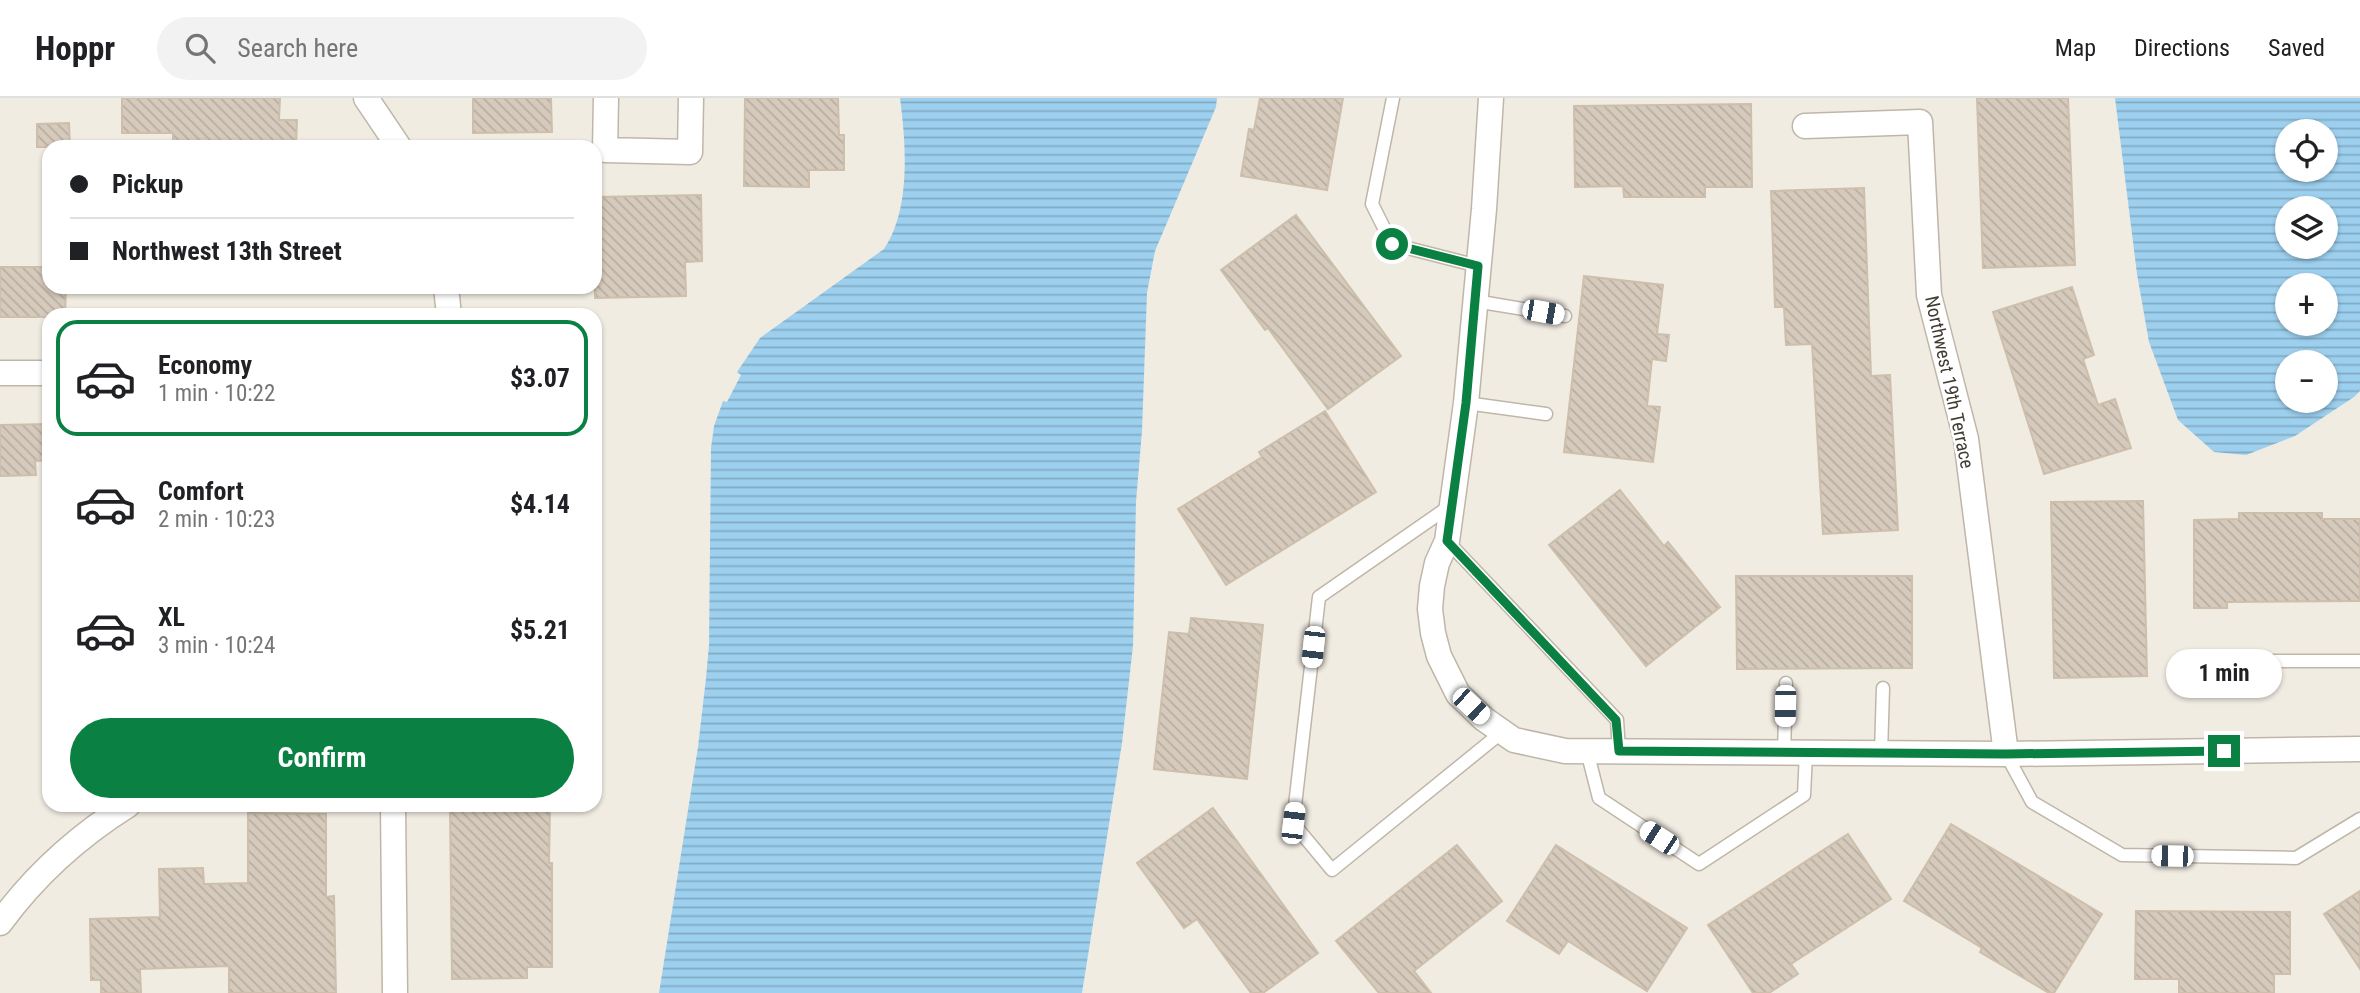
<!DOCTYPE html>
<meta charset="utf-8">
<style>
:root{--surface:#fff;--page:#f2f2f2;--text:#202124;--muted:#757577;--line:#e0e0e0;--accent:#0b8043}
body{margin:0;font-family:"Roboto Condensed",sans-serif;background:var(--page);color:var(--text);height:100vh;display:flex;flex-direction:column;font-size:26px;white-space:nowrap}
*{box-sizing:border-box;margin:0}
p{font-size:23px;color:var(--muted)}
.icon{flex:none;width:38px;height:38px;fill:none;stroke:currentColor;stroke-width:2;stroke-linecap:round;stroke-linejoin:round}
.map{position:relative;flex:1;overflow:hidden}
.drawer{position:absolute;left:42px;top:210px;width:560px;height:504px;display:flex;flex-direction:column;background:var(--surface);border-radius:21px;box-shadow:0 2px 5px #0004}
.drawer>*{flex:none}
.guide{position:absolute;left:42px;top:42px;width:560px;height:154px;border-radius:21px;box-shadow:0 2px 5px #0004;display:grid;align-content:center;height:154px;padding:0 28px;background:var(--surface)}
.buttons{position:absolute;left:2275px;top:21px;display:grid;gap:14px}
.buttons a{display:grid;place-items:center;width:63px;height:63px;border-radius:50%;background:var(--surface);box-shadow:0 2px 5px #0004;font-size:35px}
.end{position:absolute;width:32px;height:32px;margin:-16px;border:9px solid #0b8043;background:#fff;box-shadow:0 0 0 4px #fff}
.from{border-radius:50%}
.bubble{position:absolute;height:49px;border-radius:24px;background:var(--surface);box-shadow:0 2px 5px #0004;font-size:23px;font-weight:700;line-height:49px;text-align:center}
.car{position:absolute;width:21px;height:42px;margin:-21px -10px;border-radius:9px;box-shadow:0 0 5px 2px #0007;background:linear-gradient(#fff 24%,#345 0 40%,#fff 0 76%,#345 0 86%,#fff 0)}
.guide b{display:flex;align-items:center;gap:24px;height:66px;font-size:26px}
.guide b+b{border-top:2px solid var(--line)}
.guide i{width:18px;height:18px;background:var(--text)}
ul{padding:12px 0 0;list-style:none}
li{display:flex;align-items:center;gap:21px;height:116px;margin:0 14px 10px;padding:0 14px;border:4px solid transparent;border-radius:21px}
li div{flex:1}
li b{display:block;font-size:26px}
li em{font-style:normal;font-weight:700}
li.selected{border-color:var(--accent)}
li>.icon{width:63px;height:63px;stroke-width:1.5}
.cta{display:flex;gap:14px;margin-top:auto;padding:14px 28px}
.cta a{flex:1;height:80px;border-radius:42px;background:var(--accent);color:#fff;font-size:28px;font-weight:700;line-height:80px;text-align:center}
header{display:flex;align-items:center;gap:42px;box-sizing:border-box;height:98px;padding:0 35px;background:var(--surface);border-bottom:2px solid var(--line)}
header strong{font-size:33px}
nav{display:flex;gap:38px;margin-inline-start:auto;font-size:24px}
.search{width:490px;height:63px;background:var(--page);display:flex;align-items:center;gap:18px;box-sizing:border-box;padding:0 24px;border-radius:38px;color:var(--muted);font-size:26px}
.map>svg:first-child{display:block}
.water{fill:url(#water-rules);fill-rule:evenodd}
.building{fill:url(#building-back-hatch);stroke:#cdbfab;stroke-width:2}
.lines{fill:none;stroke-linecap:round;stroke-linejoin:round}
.lane-casing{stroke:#bfb6a8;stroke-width:15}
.street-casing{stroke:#bfb6a8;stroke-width:27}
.lane{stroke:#fff;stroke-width:12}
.street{stroke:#fff;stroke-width:24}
.route{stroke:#0b8043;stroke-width:9}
.labels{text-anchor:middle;stroke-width:5;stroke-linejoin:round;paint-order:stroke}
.street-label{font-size:19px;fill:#423c33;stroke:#fff}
</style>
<header>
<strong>Hoppr</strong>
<div class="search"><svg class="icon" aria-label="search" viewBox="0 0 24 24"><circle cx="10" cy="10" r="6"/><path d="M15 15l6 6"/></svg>Search here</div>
<nav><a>Map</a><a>Directions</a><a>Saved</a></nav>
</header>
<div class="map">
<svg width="2360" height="895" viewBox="0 0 2360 895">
<defs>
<pattern id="water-rules" width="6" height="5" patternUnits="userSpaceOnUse" patternTransform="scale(1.75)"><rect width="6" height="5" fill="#9dd0ef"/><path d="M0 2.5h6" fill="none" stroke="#82aac2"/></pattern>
<pattern id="building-back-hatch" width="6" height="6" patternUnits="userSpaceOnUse" patternTransform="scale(1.75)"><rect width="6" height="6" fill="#d5cabb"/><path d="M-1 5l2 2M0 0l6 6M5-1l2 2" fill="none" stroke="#b8aea1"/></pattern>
</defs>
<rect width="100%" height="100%" fill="#f1ece2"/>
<g class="water">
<path d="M900 0H1217L1216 9 1155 153 1147 195 1142 333 1136 404 1133 548 1122 645 1082 895H659L698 649 706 580 709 547 711 350 714 328 723 303 727 304 741 277 737 274 760 240 884 151C911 111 906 46 900 0Z"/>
<path d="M2115 0H2360V293L2354 299 2295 338 2246 357 2214 354 2178 322 2149 244 2137 176ZM2287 33H2326V72H2287ZM2287 110H2326V149H2287ZM2287 187H2326V226H2287ZM2287 264H2326V303H2287Z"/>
</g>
<g class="building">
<path d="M122 0H280L279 22H297L296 49H173V35H122Z"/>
<path d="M473 0H551L552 34 473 35Z"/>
<path d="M745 0H838L839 37H844V72H809V89L744 88Z"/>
<path d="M1260 0H1343L1327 92 1241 78 1249 31 1254 32Z"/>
<path d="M1977 0H2068L2075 167 1983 170Z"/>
<path d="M1751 6 1752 89H1705V99H1624L1623 88 1575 89 1574 8Z"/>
<path d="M69 25 70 49H37V26Z"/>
<path d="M1864 90 1871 278 1890 277 1898 432 1823 436 1812 246 1786 247 1784 209H1775L1771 93Z"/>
<path d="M701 97 702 163 685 164 686 198 595 200V99Z"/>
<path d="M1296 117 1401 258 1328 311 1268 230 1265 232 1221 172Z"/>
<path d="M0 169H49V189H66L65 217H49V219H0Z"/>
<path d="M1584 178 1663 187 1657 236 1669 237 1666 263 1652 261 1647 308 1660 309 1653 364 1564 354Z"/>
<path d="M2072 189 2094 257 2083 261 2098 307 2115 301 2131 350 2044 376 1993 214Z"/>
<path d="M1325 313 1376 394 1226 487 1178 411 1262 359 1259 354Z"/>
<path d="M49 326V362L35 363 36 377 0 378V327Z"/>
<path d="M1620 392 1664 448 1668 444 1720 509 1646 568 1549 447Z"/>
<path d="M2143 403 2147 578 2054 580 2051 404Z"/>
<path d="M2239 415H2322V421H2360V503L2227 504V510H2194V422L2239 421Z"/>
<path d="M1736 478H1912V570L1737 571Z"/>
<path d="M1191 520 1263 527 1247 681 1154 671 1169 534 1189 536Z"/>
<path d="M450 707H550L549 765H552V869H527V880L452 881Z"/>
<path d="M1213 710 1318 855 1263 895H1251L1197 821 1184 830 1137 765Z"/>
<path d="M248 715 326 716V799L334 798 336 895H229V868L140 871 141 895H101V882H91L90 821 160 819 159 771 203 770 204 786 248 785Z"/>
<path d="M1951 726 2102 816 2054 895H2049L1980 854 1982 850 1904 803Z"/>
<path d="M1848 736 1891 801 1791 866 1798 876 1769 895H1753L1708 827Z"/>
<path d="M1457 747 1502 803 1414 873 1431 895H1379L1336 843Z"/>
<path d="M1556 747 1687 830 1647 893 1568 843 1559 856 1507 823Z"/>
<path d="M2360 793V871L2324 816Z"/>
<path d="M2136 813 2290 814V876H2274V895H2179V881H2135Z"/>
</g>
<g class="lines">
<g class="lane-casing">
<g id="lane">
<path d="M1393 0 1372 106 1392 146 1478 168"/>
<path d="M1475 203 1565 218"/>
<path d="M1466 305 1546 316"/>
<path d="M1450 408 1319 499 1293 725 1332 772 1502 634"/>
<path d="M1447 443 1617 622 1619 653"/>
<path d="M2198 563H2360"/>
<path d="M1587 653 1599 700 1699 766 1804 697 1806 655"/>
<path d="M1784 655 1786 585"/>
<path d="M1881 655 1883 590"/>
<path d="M2006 656 2032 704 2122 757 2296 760 2360 721"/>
</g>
</g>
<g class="street-casing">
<g id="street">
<path d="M366 0 399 49"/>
<path d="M606 0 605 52 690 54 691 0"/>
<path d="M1491 0 1484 111 1466 305 1447 443 1437 465 1432 488 1430 511 1433 535 1439 558 1458 596 1484 621 1514 642 1565 653 2006 656 2360 651"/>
<path d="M1805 28 1920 24 1929 197 1966 341 2006 656"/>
<path d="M446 189 449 217"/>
<path d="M0 275H49"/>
<path d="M393 707 395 895"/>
<path d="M0 825C35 777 77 739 128 707"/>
</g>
</g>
<use href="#lane" class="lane"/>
<use href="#street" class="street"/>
</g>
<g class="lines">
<path class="route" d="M1392 146 1478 168 1466 305 1447 443 1616 622 1619 653 2006 656 2224 653"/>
</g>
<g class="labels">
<g class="street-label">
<text transform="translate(1950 284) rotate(78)" y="7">Northwest 19th Terrace</text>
</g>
</g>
</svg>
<div class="buttons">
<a><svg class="icon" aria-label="locate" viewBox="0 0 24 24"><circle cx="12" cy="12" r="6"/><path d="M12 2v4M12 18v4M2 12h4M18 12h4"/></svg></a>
<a><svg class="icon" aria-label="layers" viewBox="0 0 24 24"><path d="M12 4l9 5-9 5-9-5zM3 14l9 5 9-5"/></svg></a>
<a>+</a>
<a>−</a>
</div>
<i class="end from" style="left:1392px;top:146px"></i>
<i class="end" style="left:2224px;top:653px"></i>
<div class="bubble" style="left:2166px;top:551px;width:116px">1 min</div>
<i class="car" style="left:1543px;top:214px;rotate:100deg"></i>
<i class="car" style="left:1313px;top:549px;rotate:186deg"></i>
<i class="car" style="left:1471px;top:608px;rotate:133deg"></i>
<i class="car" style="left:1785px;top:608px;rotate:181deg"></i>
<i class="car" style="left:1293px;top:725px;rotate:7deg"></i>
<i class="car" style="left:1659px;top:740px;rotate:303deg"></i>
<i class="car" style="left:2172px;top:758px;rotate:271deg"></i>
<div class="guide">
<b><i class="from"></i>Pickup</b>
<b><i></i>Northwest 13th Street</b>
</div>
<section class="drawer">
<ul>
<li class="selected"><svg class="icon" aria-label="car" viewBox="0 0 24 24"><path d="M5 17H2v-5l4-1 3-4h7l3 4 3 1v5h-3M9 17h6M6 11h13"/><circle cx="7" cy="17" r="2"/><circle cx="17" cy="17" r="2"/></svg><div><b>Economy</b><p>1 min · 10:22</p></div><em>$3.07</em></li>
<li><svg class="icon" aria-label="car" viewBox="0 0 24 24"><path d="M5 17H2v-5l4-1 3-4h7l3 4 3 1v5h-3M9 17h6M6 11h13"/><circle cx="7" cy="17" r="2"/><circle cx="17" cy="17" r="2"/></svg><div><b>Comfort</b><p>2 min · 10:23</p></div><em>$4.14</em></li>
<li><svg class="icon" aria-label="car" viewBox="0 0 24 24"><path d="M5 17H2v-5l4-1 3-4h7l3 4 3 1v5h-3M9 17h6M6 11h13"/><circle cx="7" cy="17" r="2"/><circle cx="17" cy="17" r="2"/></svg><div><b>XL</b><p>3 min · 10:24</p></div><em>$5.21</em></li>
</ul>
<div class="cta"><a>Confirm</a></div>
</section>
</div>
